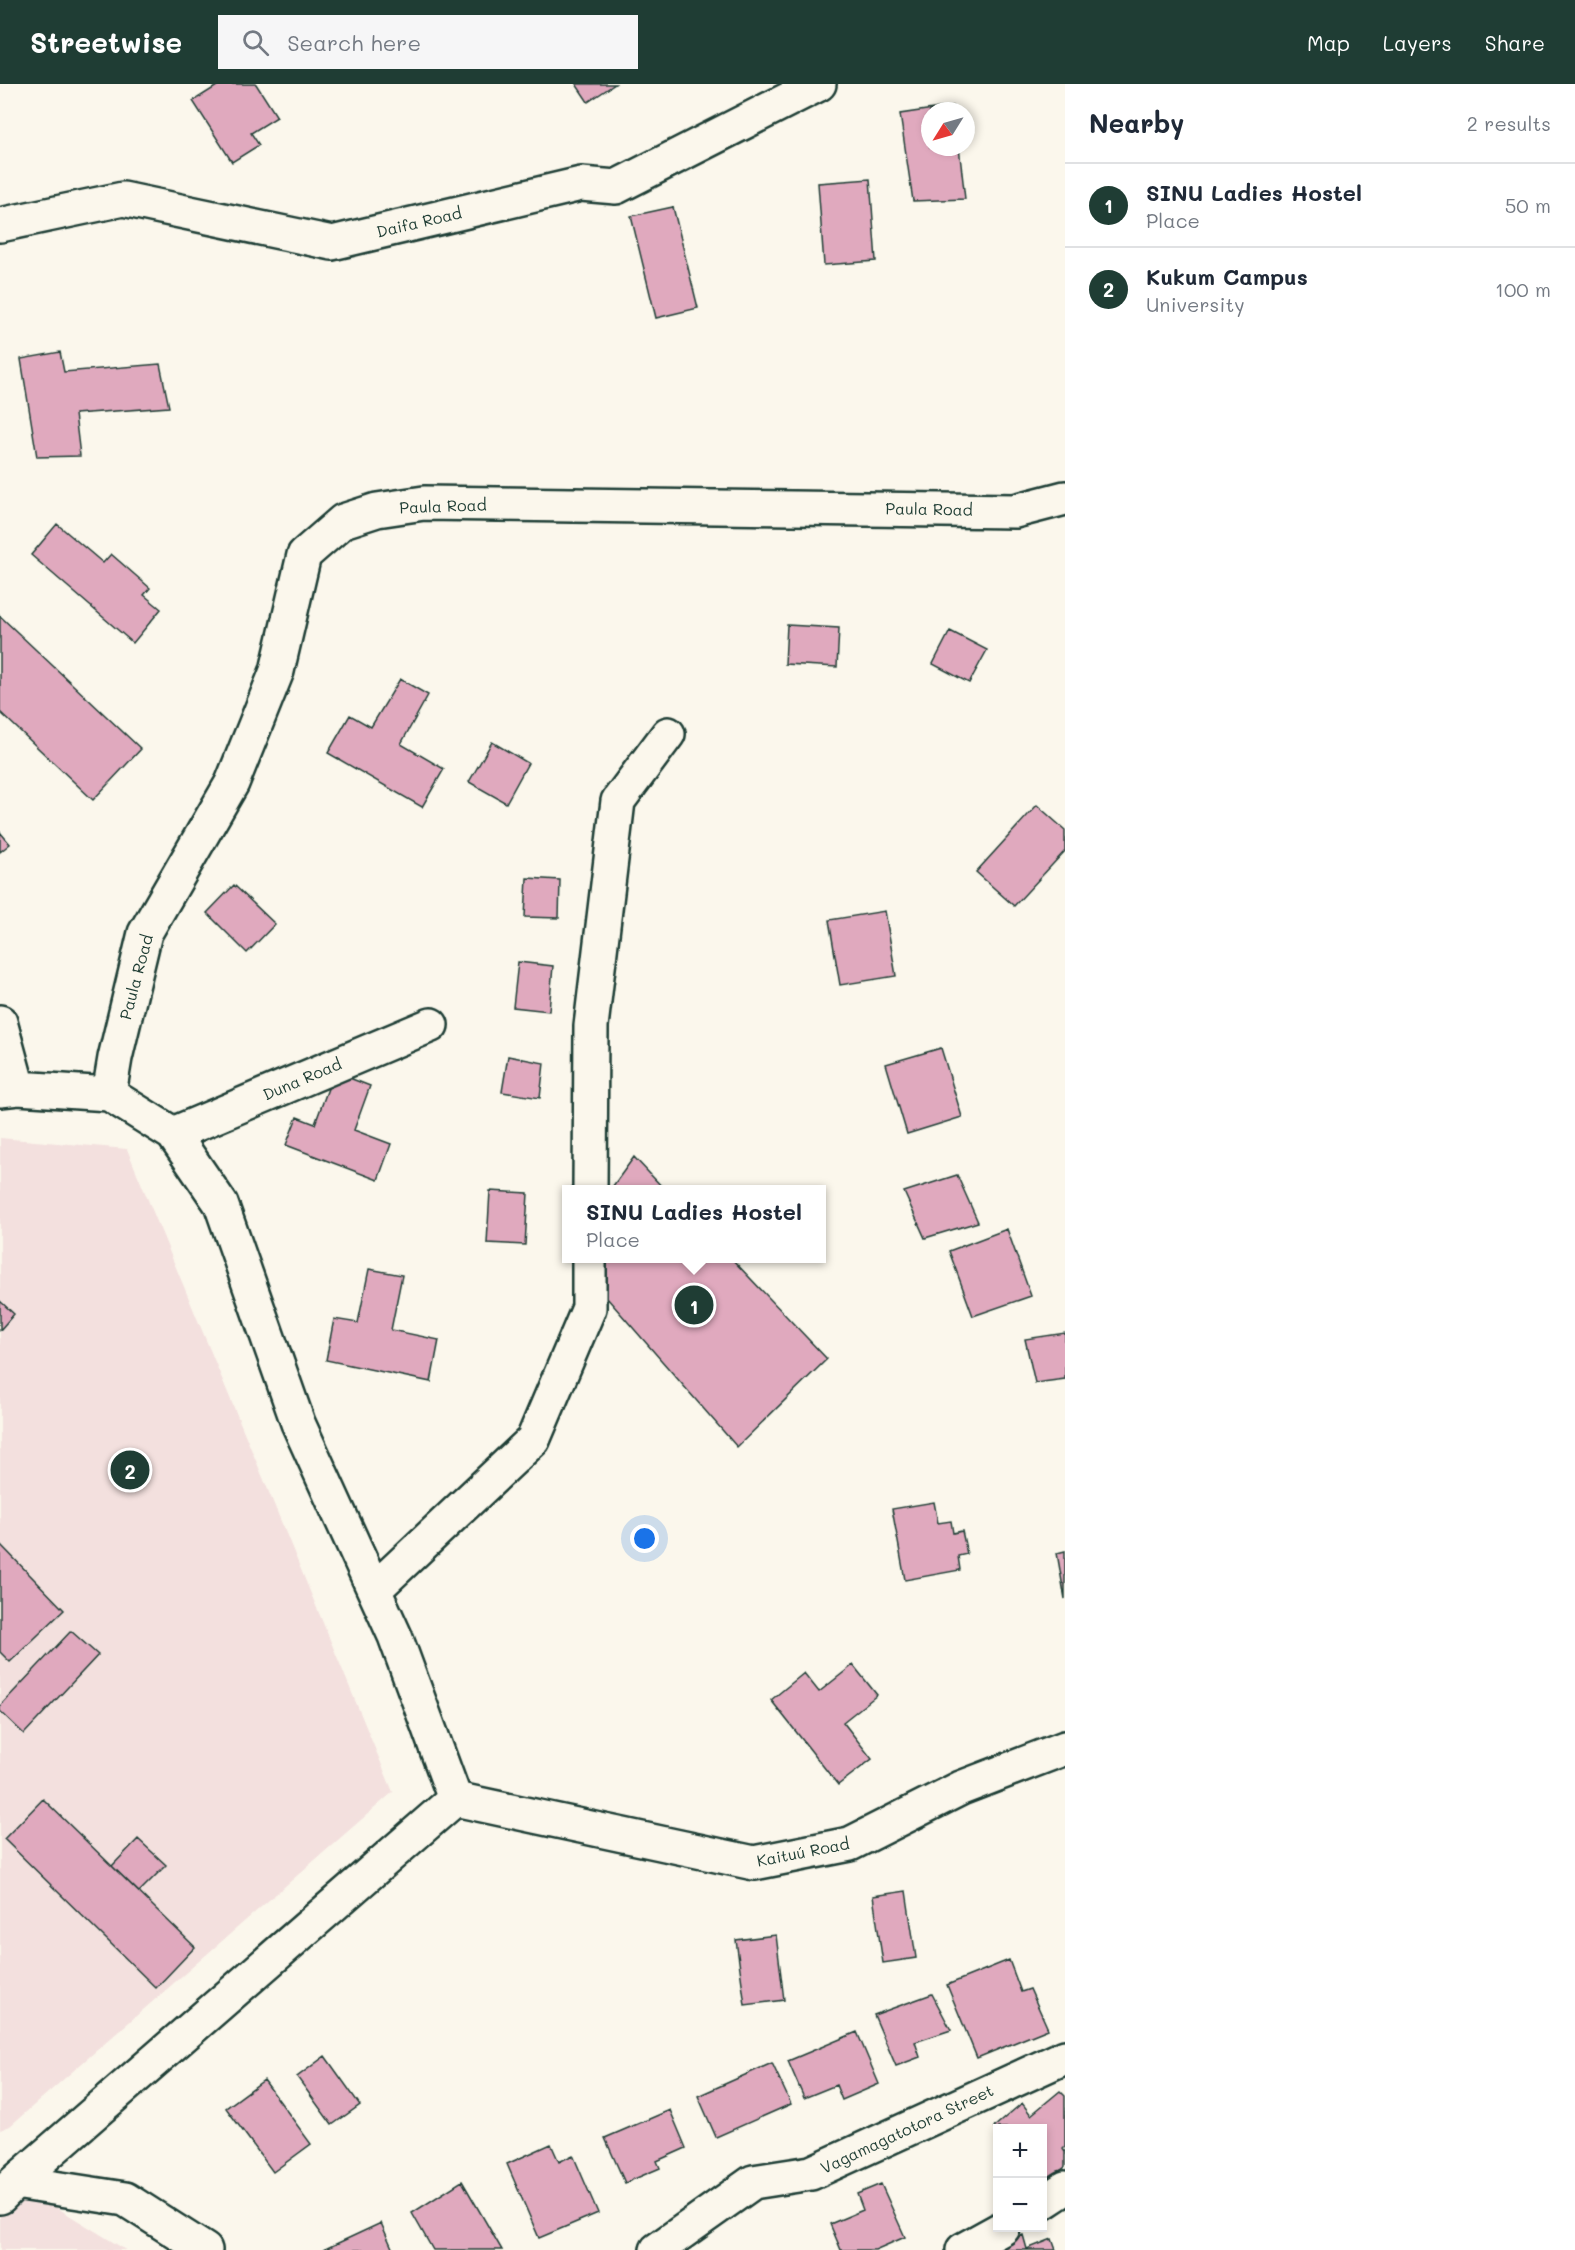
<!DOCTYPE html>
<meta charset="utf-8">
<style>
body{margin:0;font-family:Mali,sans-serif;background:#f6f6f7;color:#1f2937}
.controls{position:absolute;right:18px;bottom:18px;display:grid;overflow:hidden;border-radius:0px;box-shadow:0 3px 9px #0003}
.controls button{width:54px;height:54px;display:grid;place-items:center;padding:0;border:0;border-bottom:2px solid #e0e1e3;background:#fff;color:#1f2937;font:30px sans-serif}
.compass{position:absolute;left:921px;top:18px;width:54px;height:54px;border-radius:50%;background:#fff;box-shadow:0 3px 9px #0003;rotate:233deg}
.you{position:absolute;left:645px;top:1455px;width:21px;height:21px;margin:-15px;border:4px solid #fff;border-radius:50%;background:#1a73e8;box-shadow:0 0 0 9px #1a73e833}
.badge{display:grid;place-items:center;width:39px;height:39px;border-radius:50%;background:#1f3d34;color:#fff;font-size:20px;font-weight:700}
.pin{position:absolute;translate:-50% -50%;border:3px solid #fff;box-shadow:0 2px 6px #0006}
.popup{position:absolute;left:562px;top:1101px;width:264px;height:78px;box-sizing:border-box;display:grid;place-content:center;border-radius:0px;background:#fff;filter:drop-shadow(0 2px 4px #0005);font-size:20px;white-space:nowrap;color:#747a83}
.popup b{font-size:22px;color:#1f2937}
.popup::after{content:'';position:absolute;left:50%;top:100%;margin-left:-12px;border:12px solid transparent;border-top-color:#fff}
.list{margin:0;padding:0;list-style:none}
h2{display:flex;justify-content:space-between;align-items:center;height:78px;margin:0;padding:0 24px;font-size:26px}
h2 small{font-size:20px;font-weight:400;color:#747a83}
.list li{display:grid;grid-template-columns:39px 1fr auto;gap:18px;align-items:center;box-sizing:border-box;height:84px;padding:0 24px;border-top:2px solid #e0e1e3}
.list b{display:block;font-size:22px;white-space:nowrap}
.list p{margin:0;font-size:20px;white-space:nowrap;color:#747a83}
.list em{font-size:20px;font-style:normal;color:#747a83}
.icon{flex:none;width:33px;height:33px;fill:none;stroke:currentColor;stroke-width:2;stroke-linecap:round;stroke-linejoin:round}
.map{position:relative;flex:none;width:1065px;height:2166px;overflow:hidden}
header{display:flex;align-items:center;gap:36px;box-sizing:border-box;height:84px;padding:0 30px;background:#1f3d34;color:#fff}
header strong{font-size:28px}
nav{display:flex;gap:33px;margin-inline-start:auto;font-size:21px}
.search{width:420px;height:54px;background:#f6f6f7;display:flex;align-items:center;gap:15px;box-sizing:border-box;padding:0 21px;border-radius:0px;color:#747a83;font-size:22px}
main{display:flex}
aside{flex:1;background:#fff}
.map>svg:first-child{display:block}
</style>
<header>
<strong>Streetwise</strong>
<div class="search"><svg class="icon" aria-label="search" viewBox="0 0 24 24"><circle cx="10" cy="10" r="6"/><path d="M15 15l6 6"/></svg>Search here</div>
<nav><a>Map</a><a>Layers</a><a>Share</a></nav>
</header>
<main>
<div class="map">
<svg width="1065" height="2166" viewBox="0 0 1065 2166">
<rect width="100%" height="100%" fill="#fbf7ec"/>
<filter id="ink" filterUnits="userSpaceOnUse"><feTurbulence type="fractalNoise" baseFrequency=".0167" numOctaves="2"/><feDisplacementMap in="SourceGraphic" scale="12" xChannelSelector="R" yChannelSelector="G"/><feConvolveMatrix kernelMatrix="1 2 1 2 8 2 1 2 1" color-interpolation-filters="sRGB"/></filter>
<g filter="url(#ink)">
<!-- built -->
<path fill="#f3e0de" d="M0 1054 127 1065 393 1708 10 2042 0 2046Z
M15 2098 126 2166H0V2113Z"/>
<!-- building -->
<path fill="#e0a9be" stroke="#1f3d34" stroke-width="1.5" d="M220 0H256L277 33 251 49 259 61 232 78 193 17Z
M576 0H615L588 18Z
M953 22 954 27H930V63H959L965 115 913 117 900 30Z
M870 95 876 177 824 181 818 99Z
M673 123 698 224 656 234 631 132Z
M60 268 64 288 160 280 169 323 75 330 80 372 37 373 21 275Z
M57 440 103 479 111 470 150 504 144 511 161 525 133 559 31 471Z
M0 532 141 665 93 716 0 628Z
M787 541 839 544 837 583 785 580Z
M950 547 987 566 969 599 933 580Z
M400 595 428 611 401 660 444 685 422 723 328 669 350 631 371 643Z
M492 658 528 679 506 719 469 698Z
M1037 721 1065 746V767L1014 822 976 788Z
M0 748 10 760 0 768Z
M527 794 560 796 559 834 525 833Z
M234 801 275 840 247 869 207 829Z
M885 827 896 892 840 901 829 836Z
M518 878 553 882 549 927 513 923Z
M941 964 962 1033 907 1050 886 980Z
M508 972 544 979 540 1014 502 1008Z
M334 988 370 1002 354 1046 391 1060 378 1096 286 1061 297 1033 315 1040Z
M634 1073 665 1106H610Z
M957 1091 978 1138 925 1154 904 1108Z
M490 1107 528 1109 525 1161 487 1159Z
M1007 1145 1031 1212 973 1232 949 1167Z
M572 1174H731L827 1275 737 1363Z
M369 1185 402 1191 391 1246 439 1256 431 1298 326 1276 334 1235 358 1239Z
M0 1217 14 1230 0 1246Z
M1065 1249V1295L1035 1299 1025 1255Z
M934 1418 938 1439 951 1437 953 1449 962 1447 967 1470 958 1472 960 1486 905 1496 892 1425Z
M0 1460 64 1526 10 1578 0 1568Z
M1065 1467V1515L1057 1469Z
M71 1547 98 1571 24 1650 0 1627V1622Z
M853 1581 877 1611 843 1638 872 1675 838 1701 771 1616 804 1589 819 1608Z
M43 1715 195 1863 156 1904 4 1755Z
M138 1755 166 1781 139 1808 112 1782Z
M906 1807 916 1874 883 1879 873 1812Z
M776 1851 784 1916 745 1921 736 1856Z
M1009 1876 1021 1908 1030 1905 1048 1945 977 1974 947 1901Z
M932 1910 951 1946 915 1958 920 1973 896 1982 874 1931Z
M857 1948 879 2000 842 2016 836 2001 804 2014 788 1977Z
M325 1972 360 2021 332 2041 297 1993Z
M772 1979 791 2020 716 2053 698 2012Z
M264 1996 311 2060 273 2088 226 2024Z
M1060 2007 1065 2012V2063L1063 2065 1065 2068V2083L1042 2100V2044H998V2047L994 2043 1022 2019 1031 2031Z
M670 2026 686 2064 657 2077 660 2084 625 2099 605 2054Z
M551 2060 559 2078 573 2071 598 2129 539 2154 507 2080Z
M462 2097 502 2166H433L412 2129Z
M881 2100 905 2153 875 2166H841L830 2140 863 2126 857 2110Z
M381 2139 393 2166H323Z
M1023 2151 1027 2165 1052 2155 1056 2166H990L989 2163Z"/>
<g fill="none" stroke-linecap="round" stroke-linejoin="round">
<!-- minor casing -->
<g stroke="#1f3d34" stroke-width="38">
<path id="minor" d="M0 141 123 115 332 159 581 100 616 103 819 0
M0 938 18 1004
M0 1006 18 1004 109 1010 173 1050 221 1120 298 1339 395 1552 455 1715
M109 1010 115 974 145 849 232 699 277 587 304 471 343 437 377 426 424 419 1015 427 1065 414
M173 1050 431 941
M590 1106 591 942 618 717 668 650
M374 1506 533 1356 589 1224V1174
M455 1715 754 1779 850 1760 961 1704 1065 1664
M15 2098 125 2115 205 2166
M0 2113 15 2098 455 1715
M1042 2119 1065 2104
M657 2166 753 2098 811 2089 1065 1973
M963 2166 1003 2144"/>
</g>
<!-- minor -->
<use href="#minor" stroke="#fbf7ec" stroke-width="33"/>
</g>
</g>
<g text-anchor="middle" stroke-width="6" stroke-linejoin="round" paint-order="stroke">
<!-- street labels -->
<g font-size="16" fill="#1f3d34" stroke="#fbf7ec">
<text transform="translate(419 138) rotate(-13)" y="6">Daifa Road</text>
<text transform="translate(443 422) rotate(-2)" y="6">Paula Road</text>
<text transform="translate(929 425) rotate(1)" y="6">Paula Road</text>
<text transform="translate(136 893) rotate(-75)" y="6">Paula Road</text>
<text transform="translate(302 995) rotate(-23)" y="6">Duna Road</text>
<text transform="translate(803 1768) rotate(-11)" y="6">Kaituú Road</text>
<text transform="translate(907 2045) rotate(-25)" y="6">Vagamagatotora Street</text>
</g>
</g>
</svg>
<div class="controls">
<button>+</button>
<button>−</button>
</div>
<svg class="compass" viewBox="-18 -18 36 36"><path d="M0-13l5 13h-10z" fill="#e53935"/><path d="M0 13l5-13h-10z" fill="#747a83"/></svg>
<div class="you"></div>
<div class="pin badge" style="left:694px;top:1221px">1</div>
<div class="popup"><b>SINU Ladies Hostel</b>Place</div>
<div class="pin badge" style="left:130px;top:1386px">2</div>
</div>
<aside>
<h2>Nearby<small>2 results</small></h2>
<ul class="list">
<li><span class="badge">1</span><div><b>SINU Ladies Hostel</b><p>Place</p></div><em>50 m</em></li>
<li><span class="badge">2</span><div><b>Kukum Campus</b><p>University</p></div><em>100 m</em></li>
</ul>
</aside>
</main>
